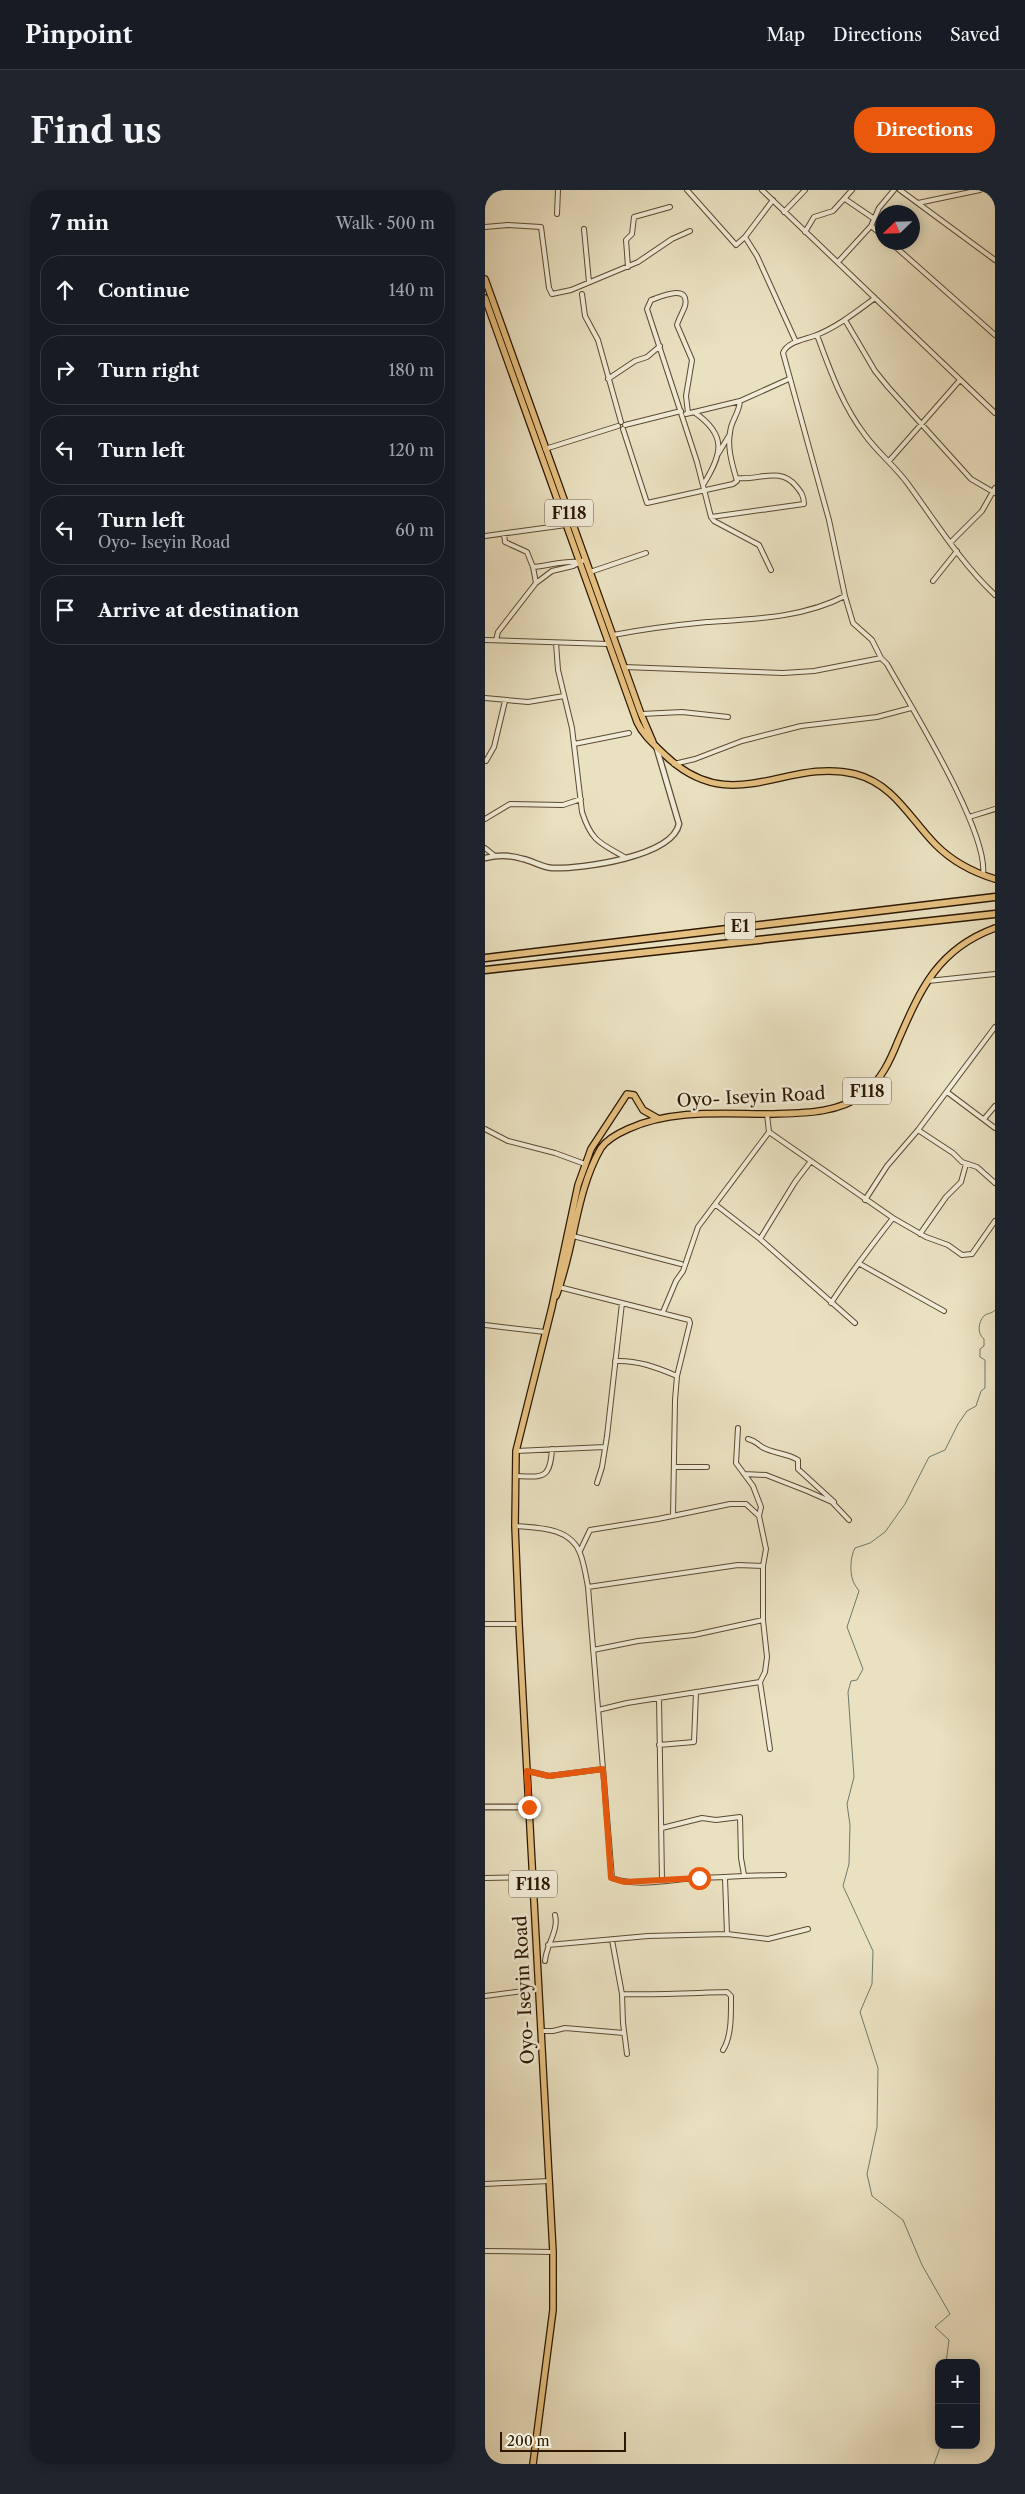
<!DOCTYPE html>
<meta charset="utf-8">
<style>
body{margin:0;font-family:"Libre Caslon Text",serif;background:#20242c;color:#f1f3f6}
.controls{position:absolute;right:15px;bottom:15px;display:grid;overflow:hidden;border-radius:10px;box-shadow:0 2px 12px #0003}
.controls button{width:45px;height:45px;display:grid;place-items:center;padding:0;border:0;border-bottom:1px solid #363941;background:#171b24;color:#f1f3f6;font:25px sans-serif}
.compass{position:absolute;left:390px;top:15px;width:45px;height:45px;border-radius:50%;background:#171b24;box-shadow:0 2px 12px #0003;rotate:247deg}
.scale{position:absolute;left:15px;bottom:12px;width:126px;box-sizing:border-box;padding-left:5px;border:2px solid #2b1702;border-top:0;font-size:14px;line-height:18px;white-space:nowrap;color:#2b1702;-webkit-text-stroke:4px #f1ecd7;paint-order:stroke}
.stop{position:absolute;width:15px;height:15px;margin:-11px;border:4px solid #ea580c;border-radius:50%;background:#fff}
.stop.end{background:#ea580c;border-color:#fff;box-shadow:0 1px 5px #0008}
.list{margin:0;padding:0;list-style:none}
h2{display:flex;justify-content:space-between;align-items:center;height:65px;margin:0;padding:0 20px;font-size:21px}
h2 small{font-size:16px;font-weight:400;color:#9ea1a6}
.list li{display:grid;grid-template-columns:32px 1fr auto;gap:15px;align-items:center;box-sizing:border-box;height:70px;margin:0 10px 10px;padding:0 10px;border:1px solid #363941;border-radius:20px}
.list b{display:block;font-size:19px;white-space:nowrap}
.list p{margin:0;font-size:16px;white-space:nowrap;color:#9ea1a6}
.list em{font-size:16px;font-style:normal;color:#9ea1a6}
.icon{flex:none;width:28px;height:28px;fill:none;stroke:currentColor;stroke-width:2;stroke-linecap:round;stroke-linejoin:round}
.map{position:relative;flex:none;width:510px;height:2274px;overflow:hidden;border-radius:20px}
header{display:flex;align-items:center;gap:30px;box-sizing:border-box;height:70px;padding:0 25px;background:#171b24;border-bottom:1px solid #363941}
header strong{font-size:24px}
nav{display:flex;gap:28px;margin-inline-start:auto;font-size:18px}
.intro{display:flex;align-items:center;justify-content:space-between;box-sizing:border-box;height:120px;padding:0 30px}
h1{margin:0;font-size:35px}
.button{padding:12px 22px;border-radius:20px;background:#ea580c;color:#fff;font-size:18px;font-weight:700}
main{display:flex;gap:30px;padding:0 30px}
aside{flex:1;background:#171b24;border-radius:20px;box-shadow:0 2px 12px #0003}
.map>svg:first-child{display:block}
</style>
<header>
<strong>Pinpoint</strong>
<nav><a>Map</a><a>Directions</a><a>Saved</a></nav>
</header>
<div class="intro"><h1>Find us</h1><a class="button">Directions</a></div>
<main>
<aside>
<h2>7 min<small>Walk · 500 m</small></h2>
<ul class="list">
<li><svg class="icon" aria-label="ahead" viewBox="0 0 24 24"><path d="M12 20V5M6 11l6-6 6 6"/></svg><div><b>Continue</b></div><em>140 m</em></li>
<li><svg class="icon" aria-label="right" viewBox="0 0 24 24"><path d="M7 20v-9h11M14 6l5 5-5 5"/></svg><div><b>Turn right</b></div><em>180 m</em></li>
<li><svg class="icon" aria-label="left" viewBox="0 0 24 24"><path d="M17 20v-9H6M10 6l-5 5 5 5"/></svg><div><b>Turn left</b></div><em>120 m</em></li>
<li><svg class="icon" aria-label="left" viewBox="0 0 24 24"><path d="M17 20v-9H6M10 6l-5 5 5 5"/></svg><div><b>Turn left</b><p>Oyo- Iseyin Road</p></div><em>60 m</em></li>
<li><svg class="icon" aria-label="arrive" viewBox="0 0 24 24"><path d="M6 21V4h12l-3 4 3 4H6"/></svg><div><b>Arrive at destination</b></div></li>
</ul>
</aside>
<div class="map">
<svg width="510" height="2274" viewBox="0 0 510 2274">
<rect width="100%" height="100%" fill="#eae1c1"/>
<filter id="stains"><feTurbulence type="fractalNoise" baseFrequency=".004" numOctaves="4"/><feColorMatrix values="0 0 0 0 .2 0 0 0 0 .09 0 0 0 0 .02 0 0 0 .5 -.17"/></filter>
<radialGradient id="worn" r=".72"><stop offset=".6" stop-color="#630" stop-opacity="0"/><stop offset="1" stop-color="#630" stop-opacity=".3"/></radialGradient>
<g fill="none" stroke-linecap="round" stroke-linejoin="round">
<!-- stream -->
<path stroke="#6c7b6c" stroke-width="1" d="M461 2173 464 2150 450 2137 465 2124 437 2075 418 2030 387 2006 382 1984 392 1937 393 1878 375 1822 387 1794 388 1761 358 1696 364 1674 365 1635 362 1614 369 1587 363 1502 366 1491 372 1490 378 1479 362 1437 374 1401C373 1399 371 1397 370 1395 364 1386 365 1367 370 1358L385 1353 400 1342 420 1314 444 1267 460 1260 473 1234 482 1221 491 1216 496 1201 500 1198V1170L495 1167V1159L499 1156V1149C492 1144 493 1132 499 1126 502 1123 507 1124 510 1120
M454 2191 451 2195 454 2227
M449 2274 456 2255"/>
<!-- minor casing -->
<g stroke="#5b4a32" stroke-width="6">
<path id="minor" d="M202 0 251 55 260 47 288 10
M277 0 510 223
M415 0 510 70
M360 9 388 28
M433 13 495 0
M299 22 320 0
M72 24 73 0
M386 36 398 46
M0 37 23 35 56 37 64 98 67 104 86 100 153 72 187 49 205 41
M99 39 104 92
M320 42 329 27 348 21 367 0
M260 47 272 66 311 152
M405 52 510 145
M353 72 386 36 394 18 409 0
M143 77 141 50 147 44 149 27 185 17
M97 104 100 126 113 150 136 232
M360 130 390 181 403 197 486 289 510 303
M332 145C345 180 357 215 380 245 393 263 410 276 423 294 450 331 476 373 510 405
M123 189 150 171 162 167 175 156
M209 222C242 245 238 263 218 295
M203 223 201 206 207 170 192 135C194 128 198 122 200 116 205 93 175 107 166 110L162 119 212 272 226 327 229 331 274 355 286 380
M201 224 255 211 304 189
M140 235 196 221
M138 239 162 313 248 294 252 291C247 274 241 255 246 237 249 227 254 222 255 211
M60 259 133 236
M233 264 245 244
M404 271 475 190
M226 327 319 314C319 306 316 302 311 296 295 276 273 291 251 288
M19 344 20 352 42 362 48 377 51 393
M0 346 81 335
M466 352 497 321 510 298
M48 377C62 376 81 370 94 372
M105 382 161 363
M448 391 472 361
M360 406 368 433 387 450 396 468 402 474C426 517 504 642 498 685
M128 445C159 439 191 435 222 432 268 429 318 428 360 406L344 330 298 163C302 152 318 150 329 146 351 138 371 122 390 108
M0 450 123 454
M11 450 13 442 51 393 67 381 88 376 101 369
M71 453 73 480 87 538 97 622C107 653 116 653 141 668
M139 477 298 483 329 481 396 468
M0 508 43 512 79 506
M156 524 197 522 243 527
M89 554 144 543
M1 571 9 557 20 511
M189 574 210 569 257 551 316 536 392 527 426 518
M484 627 510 619
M0 629 25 614 78 615 96 609
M0 658 10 666
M443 791 510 784
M462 902 510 938
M282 924 284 942 408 1028 441 1047 463 1055 477 1065 487 1064 510 1031
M499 929 510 916
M0 939 23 951 70 963 100 974
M433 940 468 963 477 972 492 977 510 993
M380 1010 402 976 433 940 510 837
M231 1015 275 1049 370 1133
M435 1044 461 1007 476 992 481 974
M88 1046 196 1074
M275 1049 310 992 326 971
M375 1074 459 1121
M74 1097 204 1130 205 1133 192 1186 190 1210 188 1326
M346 1113C365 1084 386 1056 408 1028
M178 1122 191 1091 198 1081 213 1037 284 942
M0 1135 60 1142
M130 1171C152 1170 171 1177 192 1186
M253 1238 251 1273 268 1296 276 1317 274 1326 281 1359 278 1376V1430L282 1467 280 1482 275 1492 285 1559
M263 1249C271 1251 271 1253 277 1257 286 1263 302 1263 313 1270V1279L349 1312
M31 1261 120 1257
M190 1277H222
M259 1284 281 1285 322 1301 347 1312 364 1330
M30 1286C58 1287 65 1290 67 1259
M112 1293 117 1277 122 1246 137 1113
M30 1336C53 1338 85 1337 95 1363 99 1373 101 1386 103 1397L127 1688C154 1698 186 1689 214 1688 243 1687 271 1685 299 1685
M95 1361 105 1340 173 1329 245 1314H261L274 1326
M103 1397 253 1375 278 1376
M0 1434H34
M108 1460 153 1451 209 1445 278 1430
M174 1508 177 1690
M113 1520 142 1513 275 1492
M174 1555 209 1552 211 1502
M43 1581 64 1586 118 1579
M177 1638 217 1628 231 1630 255 1627 256 1668 259 1685
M0 1688 48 1687
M240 1688 242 1744
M127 1750 137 1804 138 1833 142 1864
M63 1755 163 1746 242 1744 283 1749 323 1739
M60 1771C61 1755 74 1741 70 1725
M137 1804C173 1805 206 1803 242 1802L246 1806C246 1822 247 1846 238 1860
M0 1806 54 1799
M56 1841H68L80 1838 139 1843
M0 1994 64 1991
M0 2061 68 2062"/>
</g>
<!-- tertiary casing -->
<g stroke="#5b4a32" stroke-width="7">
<path id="tertiary" d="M0 668C12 665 26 665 38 669 48 671 56 677 67 678 96 679 187 667 194 634L171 556
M0 1617H44"/>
</g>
<!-- primary casing -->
<g stroke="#2b1702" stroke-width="8">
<path id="primary" d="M0 89 156 524 168 552
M0 108 152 532C159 547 170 555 181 566 248 629 301 567 370 584 409 594 425 629 451 655 468 672 487 682 510 689
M71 1106C90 1058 90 1003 116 958 122 949 134 943 143 939 187 919 238 924 285 924 317 923 352 924 379 904 396 890 405 871 413 851 436 798 453 759 510 738
M48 2274 68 2120V2062L34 1434 30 1336 31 1261 67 1117 93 995 106 959 142 904 149 905 158 920 172 928"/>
</g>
<!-- motorway casing -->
<g stroke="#2b1702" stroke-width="9">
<path id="motorway" d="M0 768 510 707
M0 780 510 724"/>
</g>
<!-- minor -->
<use href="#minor" stroke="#f1ecd7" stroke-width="4"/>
<!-- tertiary -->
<use href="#tertiary" stroke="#f1ecd7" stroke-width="4.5"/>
<!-- primary -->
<use href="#primary" stroke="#e5c080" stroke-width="5.5"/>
<!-- motorway -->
<use href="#motorway" stroke="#e5c080" stroke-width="6"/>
</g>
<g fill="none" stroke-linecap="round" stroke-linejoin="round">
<!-- route -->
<path stroke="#ea580c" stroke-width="6" d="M44 1617 42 1581 64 1586 118 1579 126 1688 139 1692 214 1688"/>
</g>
<g text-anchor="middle" stroke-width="5" stroke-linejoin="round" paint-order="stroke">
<!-- shield labels -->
<g fill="#f1ecd7" stroke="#665742" stroke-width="1">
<rect x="60" y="309.5" width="48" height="27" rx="4"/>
<rect x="240" y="722.5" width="30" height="27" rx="4"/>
<rect x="358" y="887.5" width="48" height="27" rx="4"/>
<rect x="24" y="1680.5" width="48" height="27" rx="4"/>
</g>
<g font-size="16" font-weight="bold" fill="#2b1702">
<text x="84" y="329">F118</text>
<text x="255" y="742">E1</text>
<text x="382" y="907">F118</text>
<text x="48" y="1700">F118</text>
</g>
<!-- street labels -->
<g font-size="18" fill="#2b1702" stroke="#f1ecd7">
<text transform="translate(266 907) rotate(-3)" y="6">Oyo- Iseyin Road</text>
<text transform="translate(39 1800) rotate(-93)" y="6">Oyo- Iseyin Road</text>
</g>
</g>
<rect width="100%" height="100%" filter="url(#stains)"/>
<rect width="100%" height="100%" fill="url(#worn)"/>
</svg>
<div class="controls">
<button>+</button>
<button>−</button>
</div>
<svg class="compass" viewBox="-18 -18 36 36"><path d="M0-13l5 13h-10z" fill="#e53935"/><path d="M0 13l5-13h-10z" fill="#9ea1a6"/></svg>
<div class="scale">200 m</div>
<div class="stop" style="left:214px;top:1688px"></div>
<div class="stop end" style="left:44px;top:1617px"></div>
</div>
</main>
